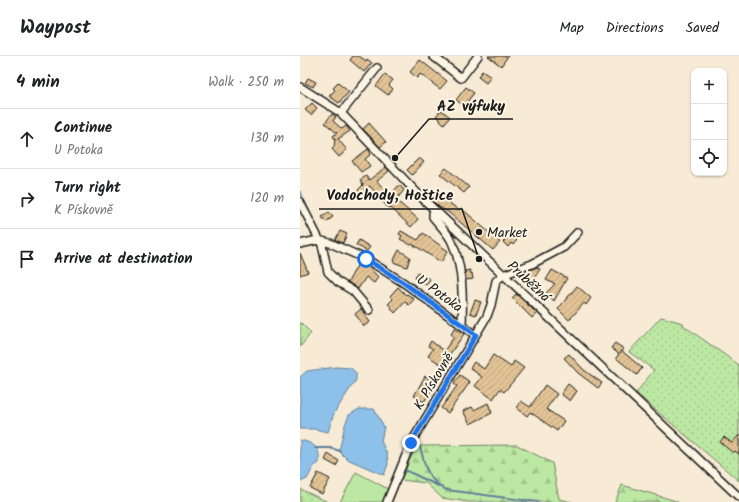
<!DOCTYPE html>
<meta charset="utf-8">
<style>
body{margin:0;font-family:Kalam,sans-serif;background:#f6f6f6;color:#202124}
.controls{position:absolute;right:12px;top:12px;display:grid;overflow:hidden;border-radius:8px;box-shadow:0 1px 3px #0004}
.controls button{width:36px;height:36px;display:grid;place-items:center;padding:0;border:0;border-bottom:1px solid #e0e0e0;background:#fff;color:#202124;font:20px sans-serif}
.stop{position:absolute;width:12px;height:12px;margin:-9px;border:3px solid #1a73e8;border-radius:50%;background:#fff}
.stop.end{background:#1a73e8;border-color:#fff;box-shadow:0 1px 4px #0008}
.list{margin:0;padding:0;list-style:none}
h2{display:flex;justify-content:space-between;align-items:center;height:52px;margin:0;padding:0 16px;font-size:17px}
h2 small{font-size:13px;font-weight:400;color:#757577}
.list li{display:grid;grid-template-columns:26px 1fr auto;gap:12px;align-items:center;box-sizing:border-box;height:60px;padding:0 16px;border-top:1px solid #e0e0e0}
.list b{display:block;font-size:15px;white-space:nowrap}
.list p{margin:0;font-size:13px;white-space:nowrap;color:#757577}
.list em{font-size:13px;font-style:normal;color:#757577}
.icon{flex:none;width:22px;height:22px;fill:none;stroke:currentColor;stroke-width:2;stroke-linecap:round;stroke-linejoin:round}
.map{position:relative;flex:none;width:439px;height:446px;overflow:hidden}
header{display:flex;align-items:center;gap:24px;box-sizing:border-box;height:56px;padding:0 20px;background:#fff;border-bottom:1px solid #e0e0e0}
header strong{font-size:19px}
nav{display:flex;gap:22px;margin-inline-start:auto;font-size:14px}
main{display:flex}
aside{flex:1;background:#fff}
.map>svg:first-child{display:block}
</style>
<header>
<strong>Waypost</strong>
<nav><a>Map</a><a>Directions</a><a>Saved</a></nav>
</header>
<main>
<aside>
<h2>4 min<small>Walk · 250 m</small></h2>
<ul class="list">
<li><svg class="icon" aria-label="ahead" viewBox="0 0 24 24"><path d="M12 20V5M6 11l6-6 6 6"/></svg><div><b>Continue</b><p>U Potoka</p></div><em>130 m</em></li>
<li><svg class="icon" aria-label="right" viewBox="0 0 24 24"><path d="M7 20v-9h11M14 6l5 5-5 5"/></svg><div><b>Turn right</b><p>K Pískovně</p></div><em>120 m</em></li>
<li><svg class="icon" aria-label="arrive" viewBox="0 0 24 24"><path d="M6 21V4h12l-3 4 3 4H6"/></svg><div><b>Arrive at destination</b></div></li>
</ul>
</aside>
<div class="map">
<svg width="439" height="446" viewBox="0 0 439 446">
<defs>
<pattern id="grass-dots" width="8" height="8" patternUnits="userSpaceOnUse"><rect width="8" height="8" fill="#bde8a4"/><path d="M2 2h.1M6 6h.1" fill="none" stroke="#a2c68d" stroke-width="1.8" stroke-linecap="round"/></pattern>
<pattern id="forest-firs" width="22" height="20" patternUnits="userSpaceOnUse"><rect width="22" height="20" fill="#bde8a4"/><path d="M5 1l3.5 6h-7zM16 11l3.5 6h-7z" fill="#a2c68d"/></pattern>
<pattern id="building-hatch" width="6" height="6" patternUnits="userSpaceOnUse"><rect width="6" height="6" fill="#e3c395"/><path d="M-1 1l2-2M0 6l6-6M5 7l2-2" fill="none" stroke="#c2a780"/></pattern>
</defs>
<rect width="100%" height="100%" fill="#f7ebd5"/>
<filter id="ink" filterUnits="userSpaceOnUse"><feTurbulence type="fractalNoise" baseFrequency=".025" numOctaves="2"/><feDisplacementMap in="SourceGraphic" scale="8" xChannelSelector="R" yChannelSelector="G"/><feConvolveMatrix kernelMatrix="1 2 1 2 8 2 1 2 1" color-interpolation-filters="sRGB"/></filter>
<g filter="url(#ink)">
<!-- grass -->
<path fill="url(#grass-dots)" stroke="#6c8260" d="M361 261 383 267 384 270 439 309V425L336 337 354 314 329 296Z
M0 266 11 277 0 291Z
M0 433 28 446H0Z"/>
<!-- forest -->
<path fill="url(#forest-firs)" stroke="#6c8260" d="M217 389 252 407 259 443 272 446H168L142 442 126 427 101 424 116 390Z
M322 429 376 445 378 446H315Z"/>
<!-- garden -->
<path fill="#bde8a4" stroke="#6c8260" d="M56 416 88 433 83 446H40Z"/>
<!-- water -->
<path fill="#8ec1ea" stroke="#607f98" d="M36 311 51 312 56 317V324L34 357 28 376 14 373H0V321L7 315Z
M59 353H74L84 371 81 385 87 398 88 408 84 419 47 403 39 395 45 369 49 359Z
M0 384C14 387 21 392 19 407L14 410 7 423 0 426Z"/>
<g fill="none" stroke-linecap="round" stroke-linejoin="round">
<!-- stream -->
<path stroke="#607f98" stroke-width="2" d="M0 136 10 158
M120 391C124 405 126 420 139 429
M15 392H30L40 395
M105 414 147 434 238 446"/>
</g>
<!-- building -->
<path fill="url(#building-hatch)" stroke="#1c1c1c" d="M53 0H59L66 5 67 3 72 7 64 16 50 4Z
M188 0H208L201 10Z
M120 4 147 25 140 33 120 18 117 22 110 16Z
M182 15 191 21 186 27 178 21Z
M85 18 93 24 89 29 93 33 88 39 76 30Z
M8 22 16 26 13 31 5 27Z
M38 27 49 36 39 47 29 40 35 34 33 32Z
M166 31 174 37 164 50 156 44Z
M12 47 17 52 11 59 5 54Z
M141 54 150 61 144 68 136 60Z
M32 58 36 61 33 65 42 73 46 70 50 75 38 83 47 94 39 101 32 93 34 91 35 83 33 80 37 77 25 67Z
M69 67 86 86 80 91 63 73Z
M68 93 71 98 65 103 70 110 61 116 52 105Z
M119 102 124 106 112 119 107 114Z
M86 111 89 115 77 125 90 140 99 129 104 134 96 144 118 163 111 171 90 151 88 152 70 130 61 138 58 134 63 129 60 124 66 120 69 124Z
M146 112 169 131 164 137 140 118Z
M130 133 159 154 161 152 200 186 193 194 148 156 139 151 126 139Z
M29 156 33 161 26 166 22 161Z
M40 175 47 178 43 187 35 184Z
M101 175 118 184 123 177 148 195 141 206 112 188 111 189 100 183 102 180 99 178Z
M213 175 218 179 215 182 217 184 213 189 211 187 208 191 203 186Z
M59 184 70 191 67 195 56 189Z
M99 194 110 201 107 211 93 206Z
M0 197 8 216 0 219Z
M59 206 68 210 78 221 74 227 66 221 58 233 48 226Z
M237 211 240 213 231 227 225 223 230 214Z
M170 214V217H172L173 223 166 224 165 215Z
M252 214 267 222 254 245 246 237 255 228 246 224Z
M118 216 130 223 126 229 115 222Z
M277 230 291 242 286 249 284 247 269 264 258 253Z
M98 231 106 239 107 238 114 243 109 249 105 246 95 257 91 252 92 251 88 248 93 243 90 240Z
M216 238 237 257 232 262 212 242Z
M175 244 181 246 176 259 170 257Z
M61 253 70 266 64 270 55 258Z
M155 272 164 278 142 309 128 300 133 293 128 290 131 285 144 295 154 281 151 278Z
M315 287 324 293 320 297 322 295 342 312 337 319 316 302 319 298 311 292Z
M269 298 284 314 302 327 298 332 278 317 264 302Z
M193 299 211 311 214 305 224 312 204 336 200 333 193 343 175 330 182 321 170 312 174 306 184 313Z
M160 319 170 326 148 357 141 352 157 330 154 328Z
M125 320 136 326 124 346 114 340Z
M268 328 277 335 270 345 261 338Z
M245 329 257 338 246 353 264 365 257 375 230 356 227 360 217 352 221 345 230 351Z
M188 347 192 357 170 368 163 355 172 351 174 354Z
M439 379V398L435 395 433 397 420 386 424 381 432 387Z
M28 398 39 405 36 410 25 404Z
M18 417 30 423 22 438 10 432Z"/>
<g fill="none" stroke-linecap="round" stroke-linejoin="round">
<!-- minor casing -->
<g stroke="#1c1c1c" stroke-width="10">
<path id="minor" d="M133 0 161 22 178 0
M0 31 41 57 119 139 439 441
M41 57 77 12
M0 146 22 189 28 216 38 226 53 235 69 254
M134 154 133 157V161C140 169 148 177 152 186 163 211 163 242 162 269
M0 188 18 184 30 187 66 203 104 227 175 279
M87 446 111 387 187 260 191 249 196 225 203 219 232 208 264 191 278 176"/>
</g>
<!-- minor -->
<use href="#minor" stroke="#fcf5e5" stroke-width="7"/>
</g>
</g>
<g fill="none" stroke-linecap="round" stroke-linejoin="round" filter="url(#ink)">
<!-- route -->
<path stroke="#1a73e8" stroke-width="5" d="M66 203 104 227 176 279 111 387"/>
</g>
<!-- markers -->
<circle fill="#1c1c1c" stroke="#fcf5e5" stroke-width="1.5" cx="179" cy="176" r="4"/>
<g text-anchor="middle" stroke-width="4" stroke-linejoin="round" paint-order="stroke">
<!-- poi labels -->
<g font-size="14" fill="#1c1c1c" stroke="#fcf5e5" text-anchor="start">
<text x="187" y="181">Market</text>
</g>
<!-- street labels -->
<g font-size="14" fill="#1c1c1c" stroke="#fcf5e5">
<text transform="translate(229 225) rotate(43)" y="5">Průběžná</text>
<text transform="translate(140 237) rotate(36)" y="5">U Potoka</text>
<text transform="translate(133 325) rotate(-59)" y="5">K Pískovně</text>
</g>
</g>
<!-- callouts -->
<path fill="none" stroke="#1c1c1c" stroke-width="1.5" d="M95 102L129 63H213M179 203L162 153H19"/>
<g fill="#1c1c1c" stroke="#fcf5e5" stroke-width="1.5">
<circle cx="95" cy="102" r="4"/>
<circle cx="179" cy="203" r="4"/>
</g>
<g font-size="15" text-anchor="middle" font-weight="bold" fill="#1c1c1c" stroke="#fcf5e5" stroke-width="4" stroke-linejoin="round" paint-order="stroke">
<text x="171" y="55">AZ výfuky</text>
<text x="90" y="144">Vodochody, Hoštice</text>
</g>
</svg>
<div class="controls">
<button>+</button>
<button>−</button>
<button><svg class="icon" aria-label="locate" viewBox="0 0 24 24"><circle cx="12" cy="12" r="6"/><path d="M12 2v4M12 18v4M2 12h4M18 12h4"/></svg></button>
</div>
<div class="stop" style="left:66px;top:203px"></div>
<div class="stop end" style="left:111px;top:387px"></div>
</div>
</main>
